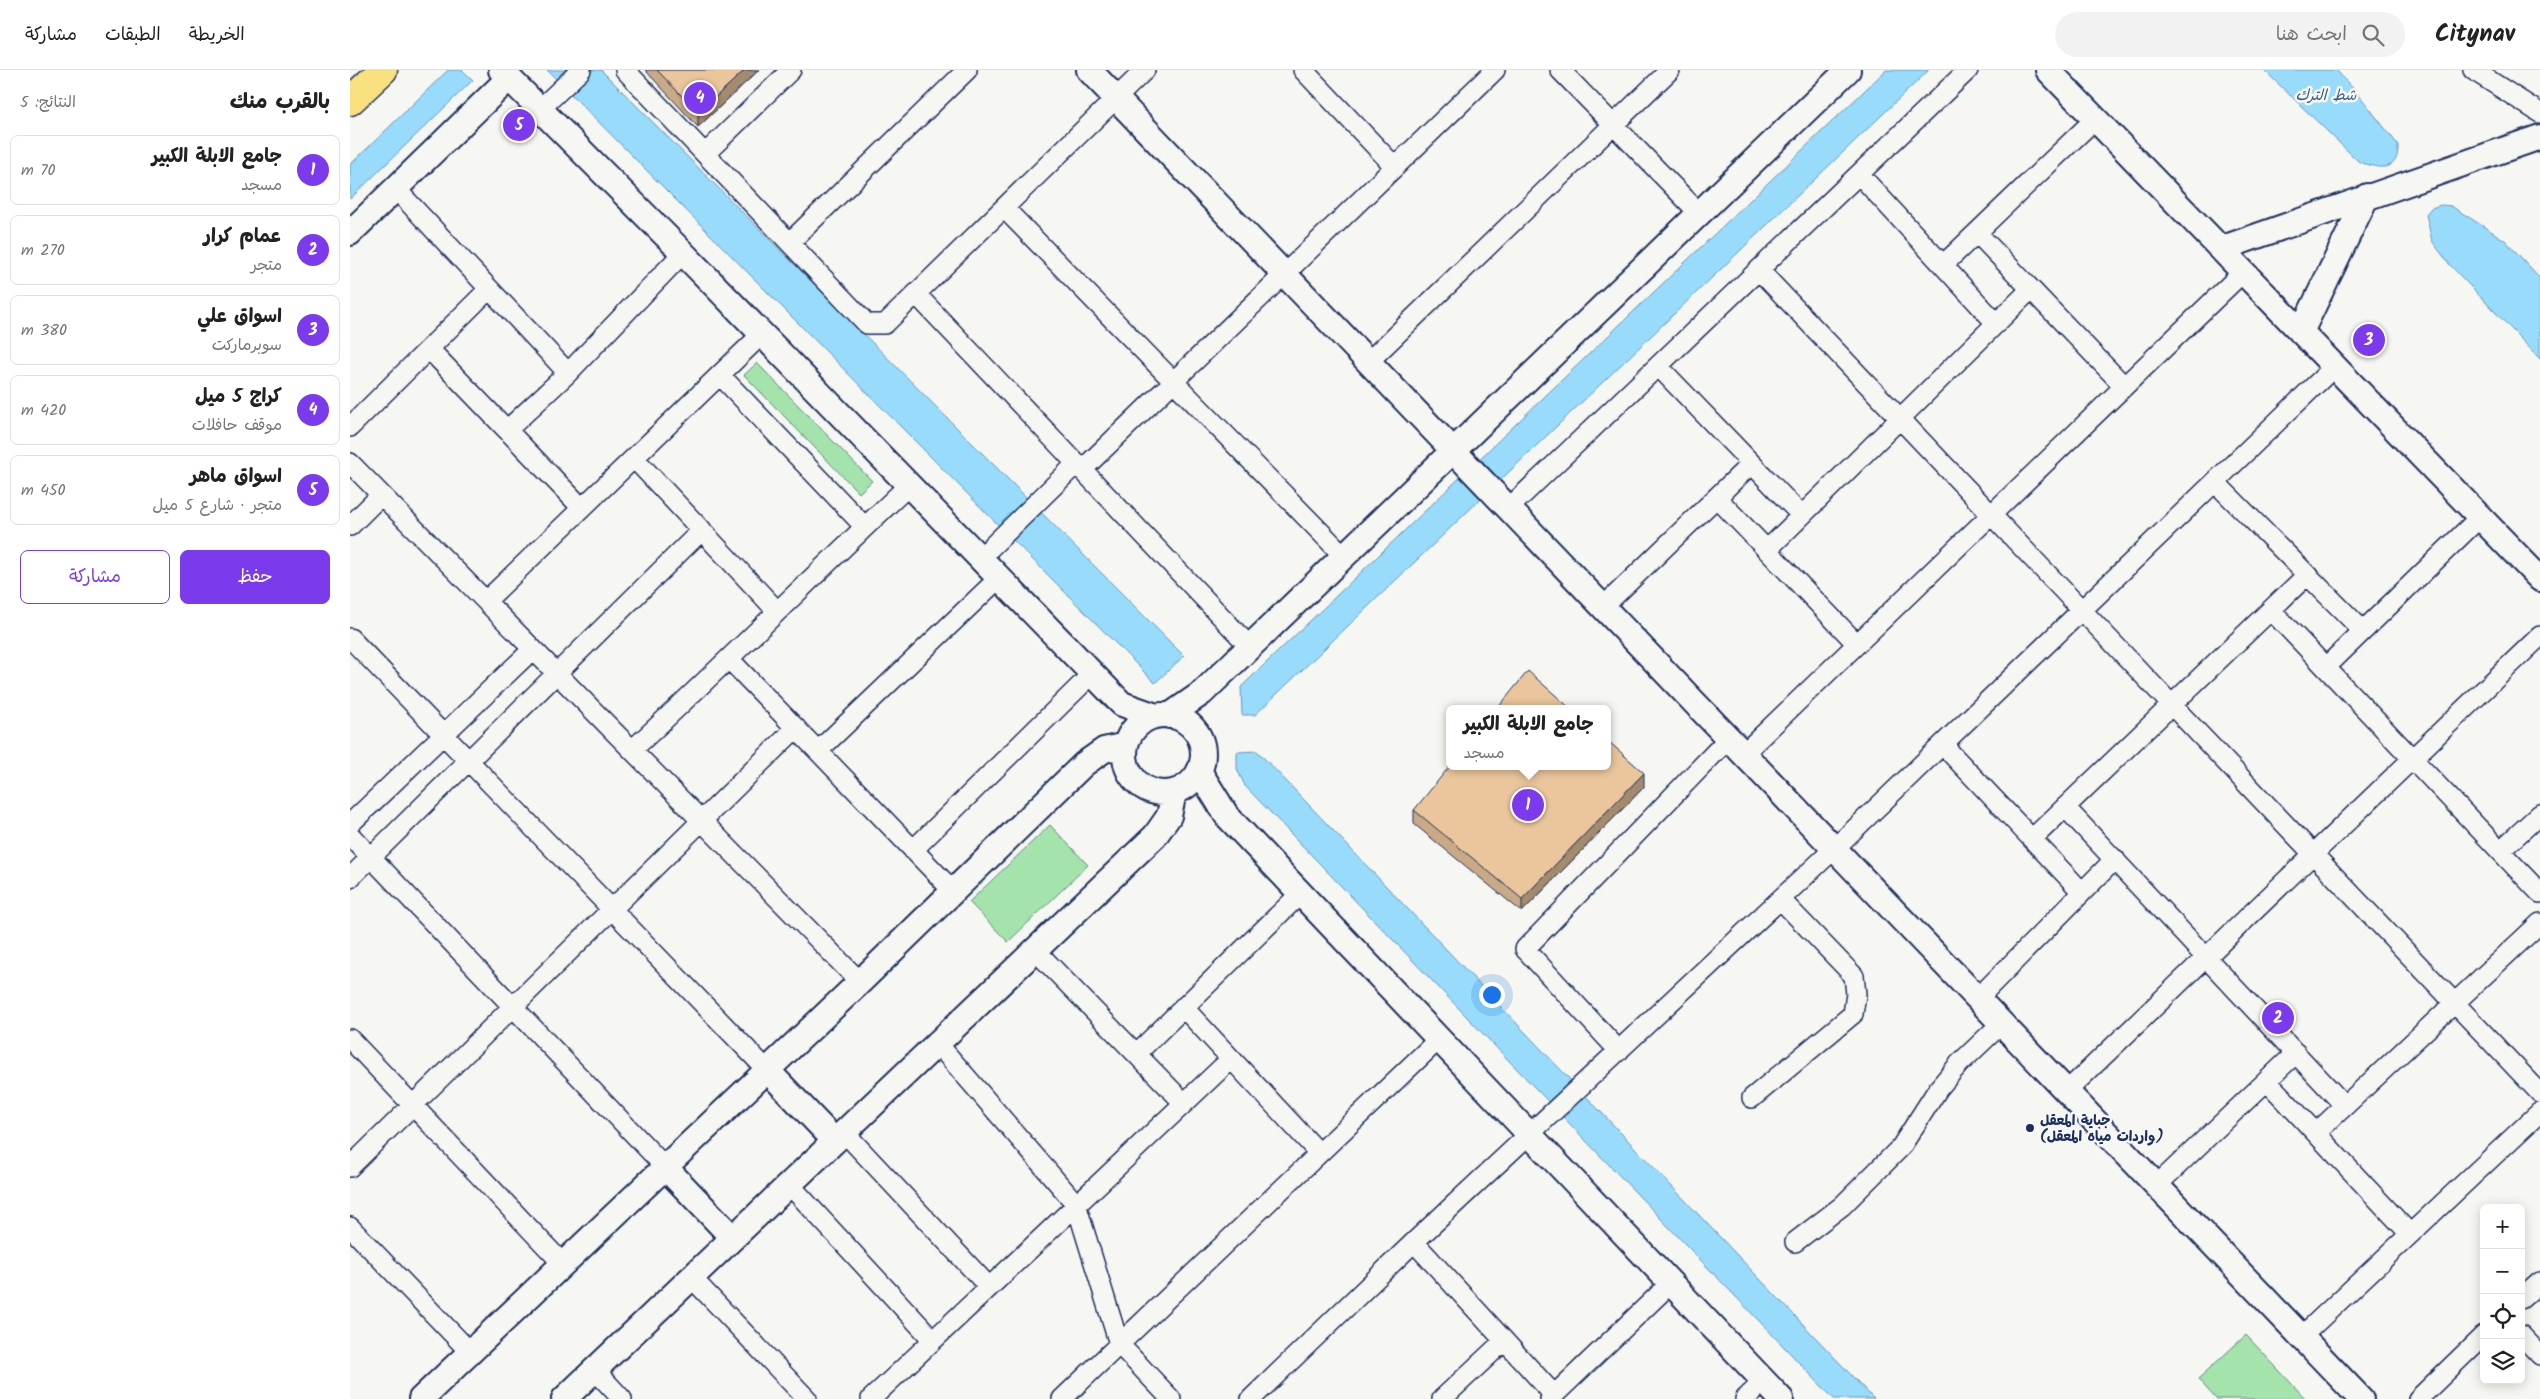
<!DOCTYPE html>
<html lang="ar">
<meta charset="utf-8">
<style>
body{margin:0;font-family:Kalam,"Playpen Sans Arabic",sans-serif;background:#f2f2f2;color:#222;direction:rtl}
.controls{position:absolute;right:15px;bottom:15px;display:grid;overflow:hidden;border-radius:8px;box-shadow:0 2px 12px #0003}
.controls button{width:45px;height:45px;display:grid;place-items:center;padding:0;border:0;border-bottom:1px solid #e0e0e0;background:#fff;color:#222;font:25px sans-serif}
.you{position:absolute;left:1141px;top:924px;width:18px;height:18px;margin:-12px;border:4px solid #fff;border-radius:50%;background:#1a73e8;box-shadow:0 0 0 8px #1a73e833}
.badge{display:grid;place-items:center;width:32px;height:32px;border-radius:50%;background:#7c3aed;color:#fff;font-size:16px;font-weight:700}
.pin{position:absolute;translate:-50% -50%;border:2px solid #fff;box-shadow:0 1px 5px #0006}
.popup{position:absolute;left:1096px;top:635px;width:165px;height:65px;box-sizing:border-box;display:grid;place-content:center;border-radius:8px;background:#fff;filter:drop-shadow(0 1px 4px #0005);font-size:16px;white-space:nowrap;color:#767676}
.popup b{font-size:19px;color:#222}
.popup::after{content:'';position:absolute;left:50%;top:100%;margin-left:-10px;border:10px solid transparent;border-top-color:#fff}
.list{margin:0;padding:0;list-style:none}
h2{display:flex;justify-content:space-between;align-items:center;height:65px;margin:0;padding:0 20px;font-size:21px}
h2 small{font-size:16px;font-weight:400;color:#767676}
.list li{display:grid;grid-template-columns:32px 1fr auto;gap:15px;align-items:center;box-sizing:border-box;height:70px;margin:0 10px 10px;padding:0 10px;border:1px solid #e0e0e0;border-radius:8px}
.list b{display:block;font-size:19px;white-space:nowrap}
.list p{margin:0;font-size:16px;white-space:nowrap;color:#767676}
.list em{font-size:16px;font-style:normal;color:#767676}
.actions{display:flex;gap:10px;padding:15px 20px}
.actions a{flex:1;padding:11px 0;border:1px solid #7c3aed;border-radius:8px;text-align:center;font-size:18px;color:#7c3aed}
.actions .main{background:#7c3aed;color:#fff}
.icon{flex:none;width:28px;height:28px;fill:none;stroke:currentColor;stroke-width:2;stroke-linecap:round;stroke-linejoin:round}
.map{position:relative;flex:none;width:2190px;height:1329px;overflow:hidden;direction:ltr}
header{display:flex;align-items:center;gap:30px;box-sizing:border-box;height:70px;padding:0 25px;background:#fff;border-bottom:1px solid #e0e0e0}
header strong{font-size:24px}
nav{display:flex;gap:28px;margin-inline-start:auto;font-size:18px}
.search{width:350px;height:45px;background:#f2f2f2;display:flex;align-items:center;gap:12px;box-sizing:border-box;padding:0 18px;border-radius:28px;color:#767676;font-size:19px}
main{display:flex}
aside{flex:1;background:#fff}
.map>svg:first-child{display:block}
</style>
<header>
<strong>Citynav</strong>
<div class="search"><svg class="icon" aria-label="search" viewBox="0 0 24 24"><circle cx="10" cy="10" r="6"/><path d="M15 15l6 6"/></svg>ابحث هنا</div>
<nav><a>الخريطة</a><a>الطبقات</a><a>مشاركة</a></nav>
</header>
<main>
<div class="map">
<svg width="2190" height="1329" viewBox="0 0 2190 1329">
<rect width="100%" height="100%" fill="#f6f6f2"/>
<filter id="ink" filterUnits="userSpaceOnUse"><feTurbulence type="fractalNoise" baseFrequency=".02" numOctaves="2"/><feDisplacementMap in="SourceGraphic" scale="10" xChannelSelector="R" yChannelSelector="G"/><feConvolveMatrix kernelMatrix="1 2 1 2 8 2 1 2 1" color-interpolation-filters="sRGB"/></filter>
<g filter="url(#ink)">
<!-- green -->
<path fill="#a4e3ab" stroke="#608984" d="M407 293 522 411 509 423 394 305Z
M700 755 738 795 658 872 619 832Z
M1896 1265 1956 1329H1866L1848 1309Z"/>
<!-- water -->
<path fill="#98dbfa" stroke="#6696bc" d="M98 0H112L123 10 0 129V95Z
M197 0H251L834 586 805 613Z
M1536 0H1579L905 645H892L891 617Z
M1914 0H1986L2009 25 2048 75C2049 103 2029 99 2009 92Z
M2091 135 2101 136 2155 170 2190 208V289L2100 195 2082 171 2076 144 2081 138Z
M907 681 938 713 1524 1329H1484L895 716 887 699V682Z"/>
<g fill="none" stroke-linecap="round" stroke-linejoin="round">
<!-- minor casing -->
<g stroke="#1b2f5e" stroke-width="22">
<path id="minor" d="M275 0 517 254H535L795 0
M953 0 1045 97
M1210 0 1349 143
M2123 0 2190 43
M190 39 231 0
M355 84 441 0
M1509 104 1646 253
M46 119 218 303
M654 138 994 486
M1627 163 1774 316
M440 172 617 0
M1593 195 1745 49
M1409 200 2190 1023
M566 224 900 577
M80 280 231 437
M1018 292 1320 0
M1308 296 1451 445
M370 305 515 457
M0 357 139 219
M157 360 218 303 333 183
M284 388 427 541
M0 393 510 912
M732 400 1145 0
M1865 412 2013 561
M1367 428 1507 574
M1159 438 1618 0
M0 456 31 425
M1417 480 1680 220
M630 488 726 394
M136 531 412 264
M1253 537 1401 394
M1921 540 2190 823
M0 568 417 1000
M380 590 603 821
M1976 597 2130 447
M1593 675 1732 822
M282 680C376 593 466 503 559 415
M468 681 649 508
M1394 683 1893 202
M1715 737 1995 1036
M0 754 183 579
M0 765 315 1097
M1682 769 1957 505
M563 780 742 604
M2150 781 2190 744
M0 808 352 460
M685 880 834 1033
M1628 928 1765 789
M833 937 969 1083
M0 969 213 1194
M587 973 726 1134 769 1274 821 1329
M1269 981 1175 879 1379 668
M787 983 951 823
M1917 1011 2060 1164
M1717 1021 2190 566
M1402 1028 1503 944 1506 924 1504 906 1431 830
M494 1062 639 1217
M1966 1063 2190 853
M0 1097 446 658
M439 1114 583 1270
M1807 1115 1946 983
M0 1157 120 1282
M1064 1172 1204 1325
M1445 1172 1492 1136 1551 1077 1588 1019 1609 994 1652 953
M341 1207 457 1329
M2171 1229 2190 1212
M2171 1265 2190 1285
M1952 1266 2190 1042
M245 1300 272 1329
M521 1329 881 989
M712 1329 1089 969
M901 1329 1064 1172 1485 778 1985 296
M1092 1329 1154 1271
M1200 1329 1321 1213
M1395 1329 1414 1311
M2068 1329 2134 1265"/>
</g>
<!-- tertiary casing -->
<g stroke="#1b2f5e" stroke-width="28">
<path id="tertiary" d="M151 0 333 183 772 634 806 646
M739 0 2011 1329
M1698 0 2190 509
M0 163 159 8
M1870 179 2190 67
M1951 262 2017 126
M775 684a39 39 0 1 1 78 0a39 39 0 1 1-78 0Z
M819 646 852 623 1498 0
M849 701 877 746 1431 1329
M417 1000 485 1071
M315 1097 383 1168
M71 1329 510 912 734 694 754 680 776 675
M214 1329 805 766 819 746 824 722"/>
</g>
<!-- primary casing -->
<g stroke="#1b2f5e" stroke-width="31">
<path id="primary" d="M0 31 33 0"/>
</g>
<!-- minor -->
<use href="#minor" stroke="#f6f6f2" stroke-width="19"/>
<!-- tertiary -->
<use href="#tertiary" stroke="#f6f6f2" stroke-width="24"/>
<!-- primary -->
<use href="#primary" stroke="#fae180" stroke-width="28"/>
</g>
<!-- wall -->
<path fill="#caaa86" stroke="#1b2f5e" d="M295 0H409L348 57Z
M1294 717 1172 842 1064 754V740Z"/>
<!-- shaded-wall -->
<path fill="#a48b6d" stroke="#1b2f5e" d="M395 0H409L348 57V43Z
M1294 703V717L1172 842V829Z"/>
<!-- building -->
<path fill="#ebc69c" stroke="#1b2f5e" d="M307 0H395L348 43Z
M1178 601 1221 639H1147Z
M1257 670 1294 703 1172 829 1064 740 1100 696H1257Z"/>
</g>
<!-- markers -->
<circle fill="#1b2f5e" stroke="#f6f6f2" stroke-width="2" cx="1680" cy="1058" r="5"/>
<g text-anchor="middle" stroke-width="5" stroke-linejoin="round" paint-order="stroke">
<!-- poi labels -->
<g font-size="14" font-weight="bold" fill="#1b2f5e" stroke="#f6f6f2" text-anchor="start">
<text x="1690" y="1055">جباية المعقل<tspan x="1690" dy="16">(واردات مياه المعقل)</tspan></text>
</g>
<!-- water labels -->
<g font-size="15" font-style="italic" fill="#3a5a85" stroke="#f6f6f2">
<text x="1976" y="30">شط الترك</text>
</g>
</g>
</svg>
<div class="controls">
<button>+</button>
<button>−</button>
<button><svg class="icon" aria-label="locate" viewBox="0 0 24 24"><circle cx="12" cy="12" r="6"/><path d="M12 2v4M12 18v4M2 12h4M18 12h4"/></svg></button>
<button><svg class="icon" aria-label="layers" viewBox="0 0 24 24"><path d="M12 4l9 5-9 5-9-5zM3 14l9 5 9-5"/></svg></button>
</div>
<div class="you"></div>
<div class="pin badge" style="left:1178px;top:735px">1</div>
<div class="popup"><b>جامع الابلة الكبير</b>مسجد</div>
<div class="pin badge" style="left:1928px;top:948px">2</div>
<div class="pin badge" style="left:2019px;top:270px">3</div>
<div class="pin badge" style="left:350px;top:28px">4</div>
<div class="pin badge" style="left:169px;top:55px">5</div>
</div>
<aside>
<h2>بالقرب منك<small>النتائج: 5</small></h2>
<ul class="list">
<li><span class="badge">1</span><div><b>جامع الابلة الكبير</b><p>مسجد</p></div><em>70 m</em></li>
<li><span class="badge">2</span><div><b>عمام كرار</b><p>متجر</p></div><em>270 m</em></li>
<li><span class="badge">3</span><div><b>اسواق علي</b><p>سوبرماركت</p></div><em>380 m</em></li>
<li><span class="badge">4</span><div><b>كراج 5 ميل</b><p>موقف حافلات</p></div><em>420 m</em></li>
<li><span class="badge">5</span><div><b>اسواق ماهر</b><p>متجر · شارع 5 ميل</p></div><em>450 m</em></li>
</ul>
<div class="actions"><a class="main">حفظ</a><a>مشاركة</a></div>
</aside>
</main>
